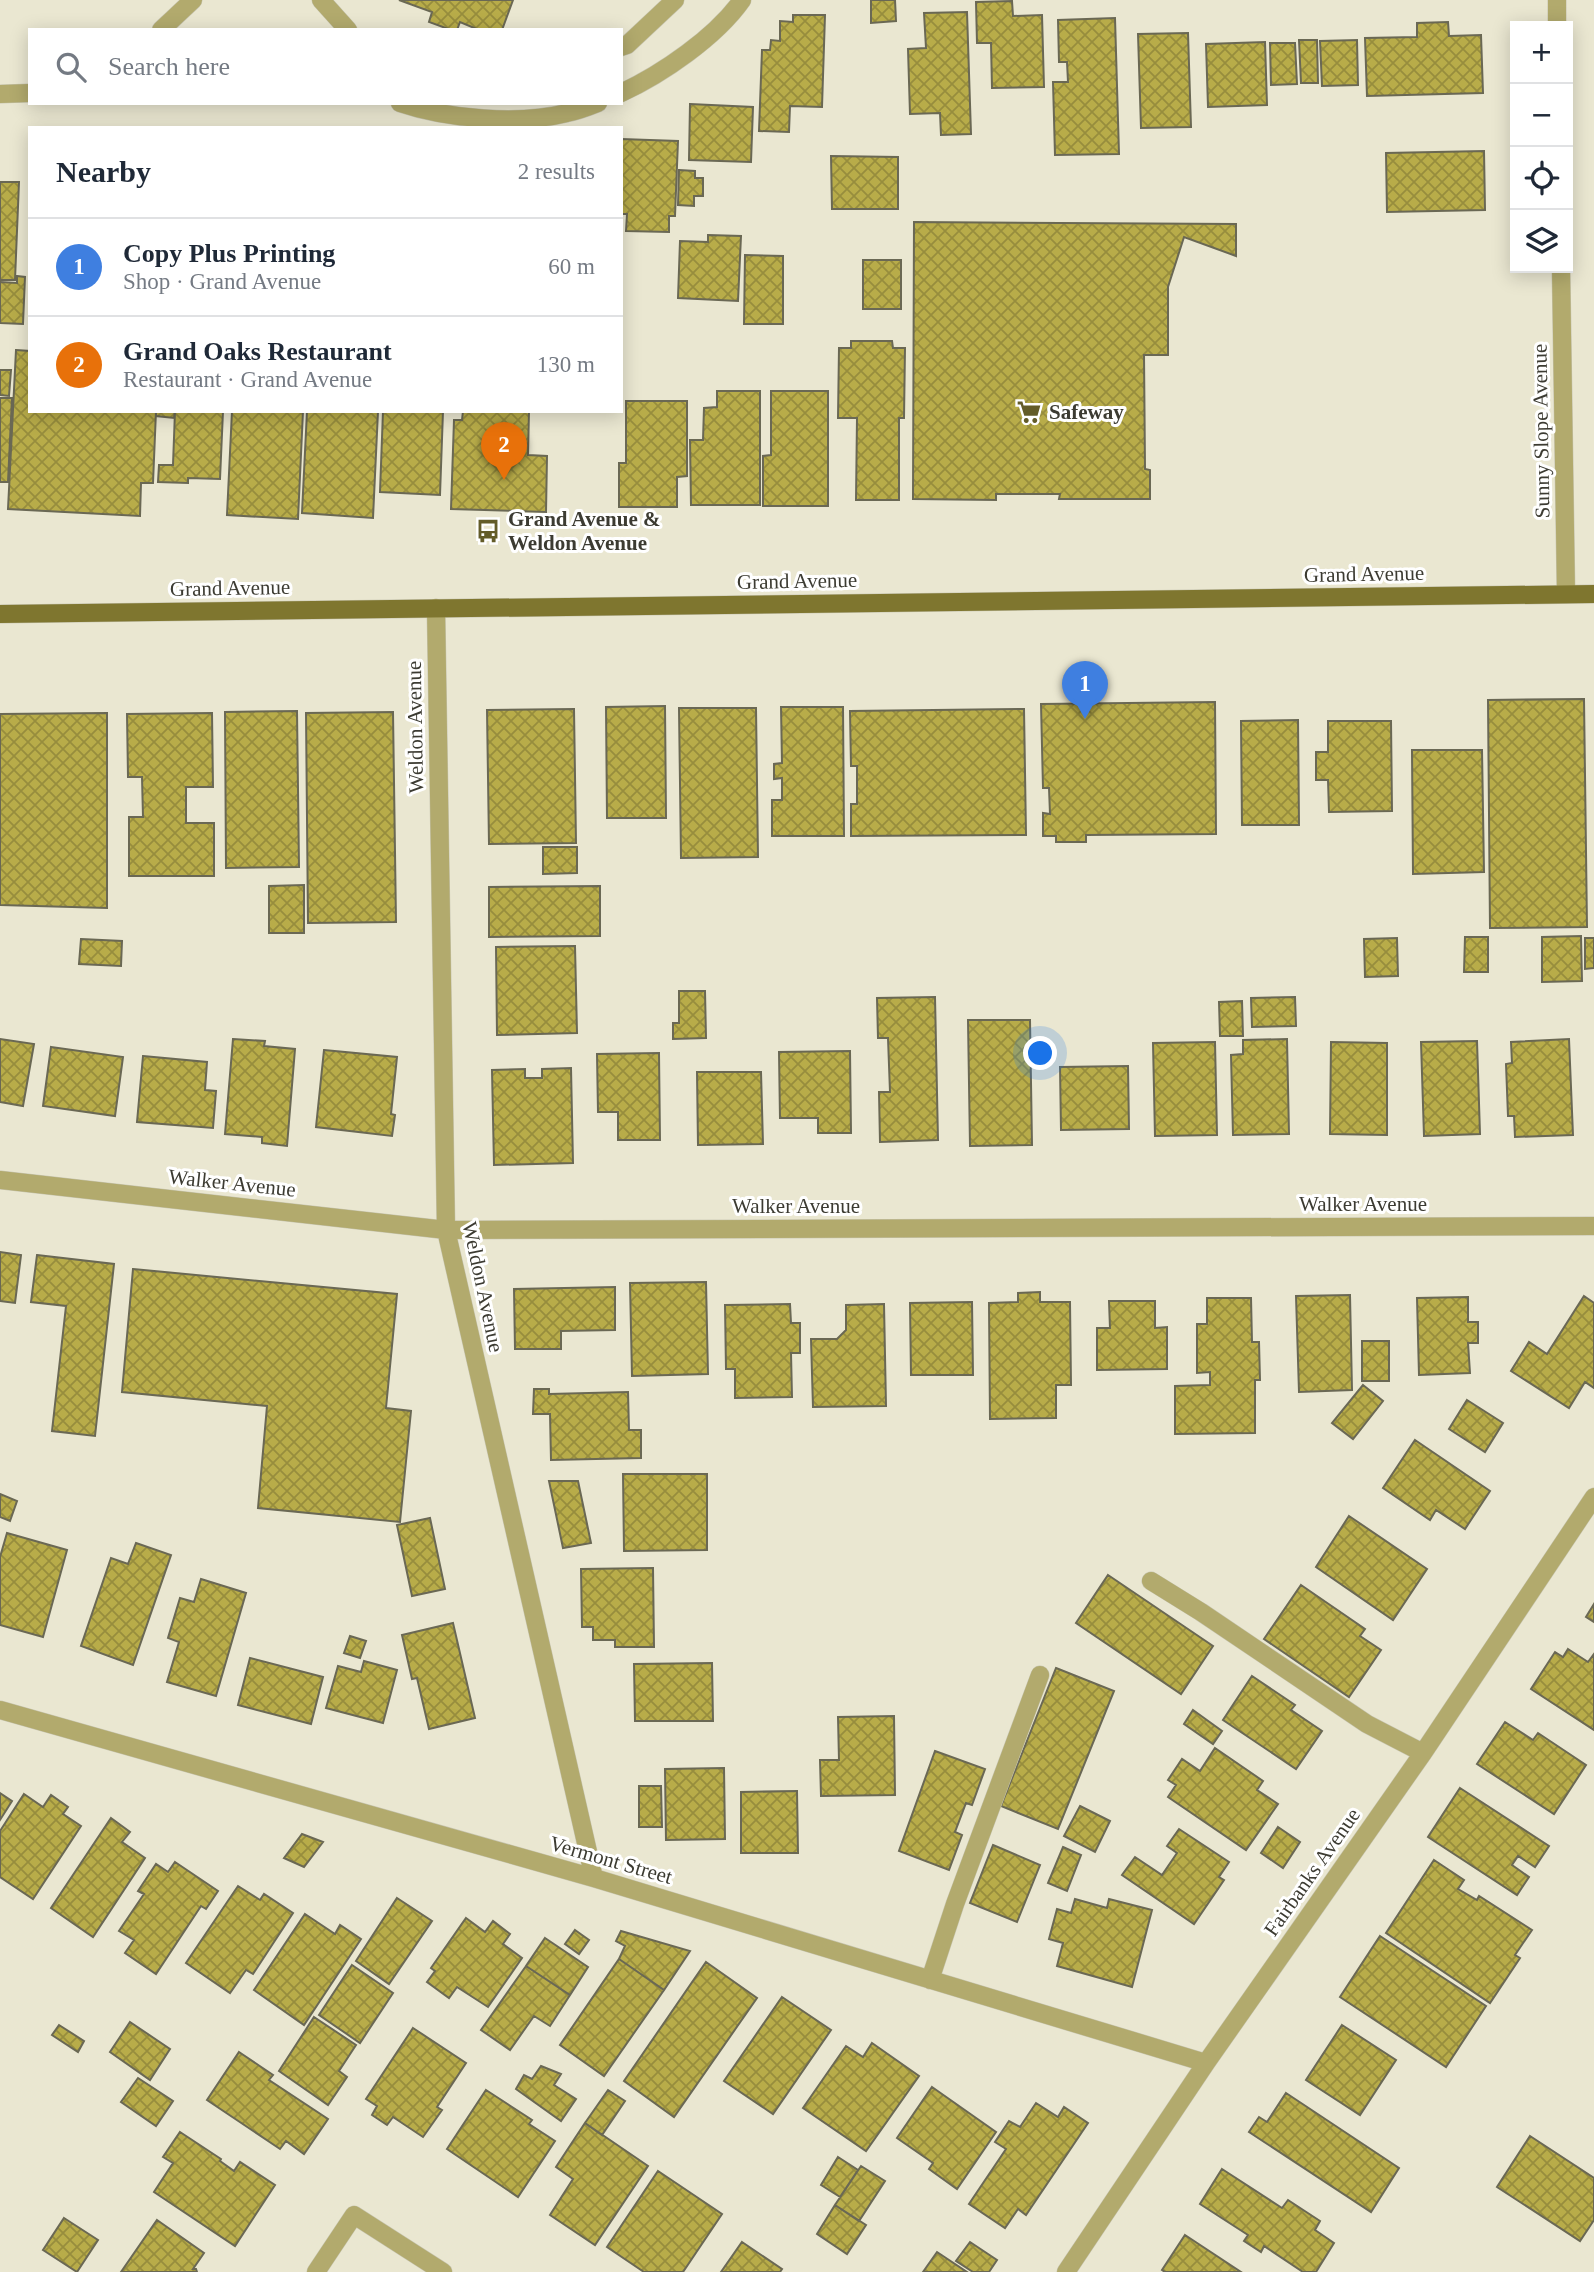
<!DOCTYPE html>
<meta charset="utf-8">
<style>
body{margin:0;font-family:Georgia,serif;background:#f2f2f3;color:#1f2937}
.controls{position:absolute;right:21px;top:21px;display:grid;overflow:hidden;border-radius:0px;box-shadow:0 4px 18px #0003}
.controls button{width:63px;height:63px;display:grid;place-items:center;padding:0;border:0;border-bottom:2px solid #e0e1e3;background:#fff;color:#1f2937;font:35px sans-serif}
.you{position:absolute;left:1041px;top:1054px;width:24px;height:24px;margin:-18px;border:5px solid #fff;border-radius:50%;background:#1a73e8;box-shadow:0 0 0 10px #1a73e833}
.badge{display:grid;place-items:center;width:46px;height:46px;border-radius:50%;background:#db2777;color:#fff;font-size:23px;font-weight:700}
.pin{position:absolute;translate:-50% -58px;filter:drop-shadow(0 2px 4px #0008)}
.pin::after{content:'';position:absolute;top:37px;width:24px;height:21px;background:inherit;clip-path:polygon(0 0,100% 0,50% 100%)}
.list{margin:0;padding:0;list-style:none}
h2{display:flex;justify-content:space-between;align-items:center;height:91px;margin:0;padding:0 28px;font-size:30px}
h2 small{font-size:23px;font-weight:400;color:#747a83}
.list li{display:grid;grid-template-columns:46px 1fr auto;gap:21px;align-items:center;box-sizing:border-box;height:98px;padding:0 28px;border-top:2px solid #e0e1e3}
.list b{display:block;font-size:26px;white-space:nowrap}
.list p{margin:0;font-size:23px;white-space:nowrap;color:#747a83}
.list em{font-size:23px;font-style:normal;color:#747a83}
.icon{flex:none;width:38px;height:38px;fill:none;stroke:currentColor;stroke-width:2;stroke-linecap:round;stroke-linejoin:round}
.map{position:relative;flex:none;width:1594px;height:2272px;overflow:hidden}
.search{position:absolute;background:#fff;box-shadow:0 4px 18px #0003;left:28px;top:28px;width:595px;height:77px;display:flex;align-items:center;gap:18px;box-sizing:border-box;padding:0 24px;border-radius:0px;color:#747a83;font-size:26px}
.panel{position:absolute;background:#fff;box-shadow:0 4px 18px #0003;left:28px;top:126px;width:595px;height:287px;border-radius:0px}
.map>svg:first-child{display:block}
</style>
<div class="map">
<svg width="1594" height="2272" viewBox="0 0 1594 2272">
<defs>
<pattern id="building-cross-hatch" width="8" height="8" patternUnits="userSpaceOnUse" patternTransform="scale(1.75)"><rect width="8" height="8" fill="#b8ac49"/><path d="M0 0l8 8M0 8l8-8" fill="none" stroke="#978d3d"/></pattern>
</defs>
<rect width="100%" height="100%" fill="#eae7d1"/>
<!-- building -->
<path fill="url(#building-cross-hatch)" stroke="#6a6854" stroke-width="2" d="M399 0H513L502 30H479L460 22 457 30H451L429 22 432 12Z
M871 0H895L896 21 871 23Z
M1012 1 1013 16 1042 15 1044 87 992 88 991 43H977L976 2Z
M967 12 971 134 941 135 940 113 910 114 908 49 926 48 924 13Z
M793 15H825L822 107 790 106 789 132 759 131 762 50H770L771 40 780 41V21L793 22Z
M1115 18 1119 154 1055 155 1053 82H1068L1067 62H1059L1058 20Z
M1448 22 1449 36 1481 35 1483 93 1367 96 1365 38 1417 37V23Z
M1188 33 1191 127 1141 128 1138 34Z
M1299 40H1317L1318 83H1301Z
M1357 40 1358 85 1322 86 1320 41Z
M1265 42 1267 105 1208 107 1206 44Z
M1270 43H1295L1297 84 1271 85Z
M690 104 753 107 751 162 689 160Z
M621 139 678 141 675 216H669V232L626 231 627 214H621Z
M1484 151 1485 210 1387 212 1386 153Z
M831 156 898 157V209H832Z
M679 170 695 171V178H703V196H694V206L678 205Z
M0 182H19L15 280H0Z
M914 222 1236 224V256L1184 237 1168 287V355H1144L1145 469 1150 470V499H1059L1060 494H996V500L913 499Z
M708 235 741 236 738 301 678 298 680 241 708 242Z
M745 255 783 256V324H744Z
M863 260H901V309H863Z
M17 276 25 277 23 324 0 323V282L17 283Z
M851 341H892L893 348H905L904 418H899V500H856L857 418H838L839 348H851Z
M16 350 30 351V411H156L153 483H141L140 516 8 509Z
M0 370H11L9 396 0 395Z
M717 391H760V505H691L690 440H703L704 408 717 407Z
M771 391H828V506H763V456L771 455Z
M0 398H12L8 482H0Z
M626 401H687V476L677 477V507H619V463H626Z
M156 411H175L174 418 156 416Z
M175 411H223L220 479 188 478V483L158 482 159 465H173Z
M232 411H303L298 519 227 515Z
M307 411H378L373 518 302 513Z
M383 411H443L440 495 380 492Z
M463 411H529L528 455 547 456 546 512 451 509 454 420H462Z
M1584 699 1587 927 1490 928 1488 700Z
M1215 702 1216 834 1086 835V842H1056V836H1043V813L1050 814 1049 788H1043L1041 704Z
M665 706 666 818H607L606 707Z
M781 707H843L844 836H772V800H782V778L774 779V764L782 763Z
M679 708H756L758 857 681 858Z
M574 709 576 843 489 844 487 710Z
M1024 709 1026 835 851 836V804H857V766H851L850 711Z
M297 711 299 867 226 868 225 712Z
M393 712 396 922 308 923 306 713Z
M107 713V908L0 905V714Z
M212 713 213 787H186V823H214V876H129V817H143L142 777H128L127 714Z
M1298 720 1299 825H1242L1241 721Z
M1328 721H1391L1392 811 1329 812 1328 780H1316V752H1328Z
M1412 750H1482L1484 872 1413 874Z
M543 847H577V873L543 874Z
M304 885V933H269V886Z
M600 886V936L489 937V887Z
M1581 936 1582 981 1542 982V937Z
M1465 937H1488V972H1464Z
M1397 938 1398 976 1365 977 1364 939Z
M1585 938H1594V968L1585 969Z
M81 939 122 941 121 966 79 964Z
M575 946 577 1033 497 1035 496 947Z
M679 991H705L706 1038 673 1039V1023H679Z
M935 997 938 1140 880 1142 879 1092H890L888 1038H878L877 998Z
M1295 997 1296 1026 1252 1027 1251 998Z
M1242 1001 1243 1036H1220L1219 1002Z
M968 1020H1030L1032 1145 970 1146Z
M0 1039 34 1044 23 1106 0 1102Z
M233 1039 265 1041 264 1046 295 1049 287 1146 262 1143V1137L225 1134Z
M1287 1039 1289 1134 1233 1135 1231 1055 1243 1054V1040Z
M1569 1039 1573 1135 1515 1137 1514 1116H1508L1506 1064 1512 1063 1511 1042Z
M1477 1041 1480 1134 1424 1136 1421 1042Z
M1215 1042 1217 1135 1155 1136 1153 1043Z
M1331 1042 1387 1043V1135L1330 1134Z
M51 1047 123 1057 115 1116 43 1106Z
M324 1050 397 1057 391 1114 395 1115 392 1136 316 1127Z
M850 1051 851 1133H818V1118H780L779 1052Z
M659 1053 660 1140H618V1112H598L597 1054Z
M143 1056 207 1062 205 1090 216 1091 213 1128 137 1122Z
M1128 1066 1129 1129 1061 1130 1060 1067Z
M571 1068 573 1163 494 1165 492 1070 525 1069V1078H542V1069Z
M697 1072H761L763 1144 698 1145Z
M0 1252 21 1255 15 1303 0 1301Z
M37 1255 114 1264 95 1436 52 1431 66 1306 31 1302Z
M133 1269 397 1294 386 1408 411 1411 400 1522 258 1508 267 1406 122 1392Z
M706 1282 708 1374 632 1376 630 1283Z
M615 1287V1330L561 1331V1349H515L514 1289Z
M1040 1292V1302H1070L1071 1385H1056V1418L990 1419 989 1303 1018 1302V1293Z
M1350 1295 1352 1390 1299 1392 1296 1296Z
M1584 1296 1594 1303V1388L1585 1382 1569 1408 1511 1371 1529 1342 1547 1354Z
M1468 1297V1322H1478V1343H1468L1470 1373 1419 1375 1417 1298Z
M1207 1298H1251L1252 1342H1259L1260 1380H1255V1433L1175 1434V1386L1210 1385V1372L1197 1373V1324H1207Z
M1109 1301H1155V1328L1167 1327V1369L1097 1370V1328H1110Z
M972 1302 973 1375H911L910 1303Z
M790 1304 791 1323H800V1353H791L792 1397 735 1398V1369H726L725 1305Z
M884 1304 886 1406 813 1407 811 1339H837L846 1330V1305Z
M1362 1341H1389V1381H1362Z
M1363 1385 1383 1401 1353 1439 1332 1423Z
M534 1389H549V1394L628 1392 629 1430H641V1458L551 1460 550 1414H533Z
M1467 1400 1503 1423 1485 1452 1449 1429Z
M1415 1440 1490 1491 1465 1529 1436 1510 1430 1520 1383 1488Z
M623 1474H707V1550L624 1551Z
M549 1481H578L591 1543 563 1548Z
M0 1494 17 1501 10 1521 0 1517Z
M1349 1516 1427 1569 1393 1620 1316 1567Z
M430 1518 445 1589 412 1596 397 1525Z
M7 1533 67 1550 43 1637 0 1625V1557Z
M136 1543 171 1555 133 1665 81 1646 111 1558 128 1564Z
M653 1568 654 1647H615V1640H593V1627H582L581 1569Z
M1108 1575 1213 1646 1181 1694 1076 1623Z
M201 1579 246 1593 216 1696 167 1682 179 1642 168 1638 180 1598 194 1602Z
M1301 1585 1365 1629 1360 1636 1381 1650 1349 1697 1264 1639Z
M1594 1604V1622L1586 1617Z
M453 1623 475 1718 429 1729 417 1678 412 1679 402 1635Z
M350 1636 366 1641 360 1658 344 1653Z
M1568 1649 1588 1662 1594 1654V1730L1531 1689 1555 1652 1563 1657Z
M250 1658 323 1677 311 1724 238 1705Z
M364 1661 397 1670 383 1723 326 1708 338 1666 361 1672Z
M712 1663 713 1721H635L634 1664Z
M1056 1668 1114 1691 1058 1829 1001 1806Z
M1252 1676 1295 1705 1291 1710 1322 1731 1296 1769 1223 1720Z
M1193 1710 1222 1731 1213 1744 1184 1724Z
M894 1716 895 1795 821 1796 820 1760H839L838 1717Z
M1505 1722 1533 1740 1538 1733 1586 1765 1554 1814 1477 1764Z
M1215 1748 1263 1781 1257 1790 1278 1804 1246 1850 1168 1797 1176 1785 1168 1780 1182 1759 1200 1771Z
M935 1751 985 1769 972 1805 966 1803 955 1832 962 1835 949 1870 899 1851Z
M724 1768 725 1839 666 1840 665 1769Z
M639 1786H661L662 1827H639Z
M1460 1788 1549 1846 1535 1867 1518 1856 1512 1865 1529 1877 1517 1895 1428 1837Z
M797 1791 798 1853H741V1792Z
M0 1793 12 1801 0 1820Z
M24 1794 43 1807 51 1795 68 1807 63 1814 81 1826 33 1899 0 1877V1831Z
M1080 1806 1110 1821 1095 1852 1064 1836Z
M111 1818 130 1832 122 1842 145 1858 93 1937 51 1908Z
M1278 1827 1300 1842 1283 1868 1261 1853Z
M1179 1829 1229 1862 1219 1877 1224 1880 1194 1924 1122 1875 1135 1857 1162 1875 1177 1853 1167 1846Z
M302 1834 323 1842 304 1867 284 1858Z
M993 1845 1040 1865 1017 1922 970 1903Z
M1063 1847 1081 1855 1067 1891 1048 1883Z
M1434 1860 1464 1880 1458 1889 1477 1900 1479 1896 1532 1930 1515 1955 1520 1958 1490 2003 1386 1933Z
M175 1862 218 1891 206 1909 201 1906 156 1974 125 1953 134 1940 119 1931 144 1894 138 1891 156 1864 168 1872Z
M238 1886 260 1900 264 1894 293 1913 253 1974 246 1970 230 1993 186 1963Z
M397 1898 432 1921 389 1984 356 1961Z
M1075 1899 1107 1908 1109 1899 1152 1910 1132 1987 1057 1966 1063 1943 1049 1939 1057 1909 1071 1913Z
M305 1914 335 1934 340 1925 361 1939 304 2025 254 1990Z
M466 1918 485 1932 493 1921 510 1934 503 1944 522 1958 488 2007 457 1987 449 1998 427 1982 435 1971 431 1968Z
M575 1930 589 1940 579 1954 565 1944Z
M621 1931 690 1951 664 1990 619 1959 625 1946 616 1941Z
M1380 1936 1486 2006 1446 2067 1340 1997Z
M545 1938 588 1967 570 1995 526 1966Z
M619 1959 664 1990 604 2076 560 2045Z
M706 1962 757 1998 674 2117 624 2081Z
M352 1965 393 1993 360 2043 319 2015Z
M526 1966 570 1995 550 2026 534 2016 510 2050 481 2030Z
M782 1997 831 2030 773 2114 724 2081Z
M314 2017 356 2045 339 2071 347 2077 328 2105 279 2071Z
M130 2022 170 2049 150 2080 110 2052Z
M59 2025 84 2041 78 2052 52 2035Z
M1342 2025 1396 2060 1360 2115 1306 2080Z
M413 2028 466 2063 437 2107 442 2110 423 2137 393 2117 387 2125 372 2115 377 2106 366 2099Z
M872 2043 919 2076 866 2151 803 2108 846 2046 863 2057Z
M239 2052 273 2075 269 2080 328 2119 304 2154 286 2141 280 2149 207 2100Z
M541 2066 561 2074 554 2085 576 2099 561 2121 516 2089 524 2075 532 2079Z
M138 2078 173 2101 156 2126 121 2102Z
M932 2087 996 2132 957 2189 929 2169 933 2163 897 2138Z
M486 2090 532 2120 529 2124 555 2141 518 2197 447 2149Z
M608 2090 625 2101 602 2135 585 2123Z
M1286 2093 1399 2168 1371 2212 1249 2132 1259 2117 1267 2122Z
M1036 2103 1058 2117 1064 2107 1088 2123 1026 2215 1018 2209 1005 2228 969 2204 1006 2149 995 2142 1009 2121 1020 2127Z
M585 2123 648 2166 595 2245 550 2215 573 2179 556 2167Z
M180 2132 221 2159 220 2161 234 2171 240 2162 275 2185 235 2246 154 2192 173 2163 163 2157Z
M1530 2136 1594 2178V2220L1580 2241 1497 2187Z
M838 2157 858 2170 840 2197 821 2185Z
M861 2166 885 2181 859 2221 835 2205Z
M1222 2169 1282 2208 1288 2200 1320 2221 1315 2230 1334 2243 1316 2272H1303L1264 2246 1261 2252 1244 2241 1248 2235 1200 2204Z
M658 2171 722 2214 683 2272H644L607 2247Z
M835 2205 866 2225 847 2254 817 2234Z
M64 2218 98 2240 77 2272 43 2250Z
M157 2220 204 2253 193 2269H196L197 2272H121Z
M1185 2235 1241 2272H1165L1162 2270Z
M742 2242 782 2269 780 2272H721Z
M970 2242 997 2260 989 2272H973L956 2261Z
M937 2252 967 2272H923Z"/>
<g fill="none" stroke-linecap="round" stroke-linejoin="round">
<!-- minor casing -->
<g stroke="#c7c5b1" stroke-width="19">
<path id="minor" d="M321 0 348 30
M1557 0V26
M161 30 193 0
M621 47 627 45 675 0
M621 93C662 74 716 37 742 0
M0 94 30 93
M400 103C447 119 519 125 567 113 578 111 588 107 598 103
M1561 268 1566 594
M436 608 446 1230 594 1878
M0 1180 446 1230 1594 1226
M1151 1581 1201 1612 1367 1724 1423 1753
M0 1710 594 1878 1206 2063
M930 1980 955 1904 1040 1675
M316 2272 354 2215 443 2272
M1066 2272 1206 2063 1423 1753 1594 1497"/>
</g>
<!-- major casing -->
<g stroke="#c7c5b1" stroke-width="19">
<path id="major" d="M0 614 1594 594"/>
</g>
<!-- minor -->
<use href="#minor" stroke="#b2aa6d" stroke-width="18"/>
<!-- major -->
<use href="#major" stroke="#7f762f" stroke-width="18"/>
</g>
<!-- icons -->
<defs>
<g id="supermarket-bare" transform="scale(1.89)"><path d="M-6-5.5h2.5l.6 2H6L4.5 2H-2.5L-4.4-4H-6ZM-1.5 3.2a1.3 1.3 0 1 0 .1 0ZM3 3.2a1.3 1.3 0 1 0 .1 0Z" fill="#635c29" stroke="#fff" stroke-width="2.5" paint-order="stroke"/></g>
<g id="bus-bare" transform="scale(1.89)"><path d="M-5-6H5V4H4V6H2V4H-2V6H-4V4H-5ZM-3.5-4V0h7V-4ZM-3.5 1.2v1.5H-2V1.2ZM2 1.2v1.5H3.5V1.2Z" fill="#635c29" stroke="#fff" stroke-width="2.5" paint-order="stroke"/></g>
</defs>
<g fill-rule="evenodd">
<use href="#supermarket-bare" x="1029" y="412"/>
<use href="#bus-bare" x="488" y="531"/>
</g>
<g text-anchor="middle" stroke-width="6" stroke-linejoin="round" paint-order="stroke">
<!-- poi labels -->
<g font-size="21" font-weight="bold" fill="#3c3b32" stroke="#fff" text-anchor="start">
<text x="1049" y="419">Safeway</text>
<text x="508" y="526">Grand Avenue &amp;<tspan x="508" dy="24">Weldon Avenue</tspan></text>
</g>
<!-- street labels -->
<g font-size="21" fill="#3c3b32" stroke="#fff">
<text transform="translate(1541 431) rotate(-91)" y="7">Sunny Slope Avenue</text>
<text transform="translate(1364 574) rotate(-1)" y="7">Grand Avenue</text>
<text transform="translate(797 581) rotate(-1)" y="7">Grand Avenue</text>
<text transform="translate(230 588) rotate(-1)" y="7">Grand Avenue</text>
<text transform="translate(415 727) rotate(-91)" y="7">Weldon Avenue</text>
<text transform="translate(232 1183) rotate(6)" y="7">Walker Avenue</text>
<text x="1363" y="1211">Walker Avenue</text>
<text x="796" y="1213">Walker Avenue</text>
<text transform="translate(483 1287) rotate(78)" y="7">Weldon Avenue</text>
<text transform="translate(611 1860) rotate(16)" y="7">Vermont Street</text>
<text transform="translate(1312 1872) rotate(-55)" y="7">Fairbanks Avenue</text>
</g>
</g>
</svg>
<div class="controls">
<button>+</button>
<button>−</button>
<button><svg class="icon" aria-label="locate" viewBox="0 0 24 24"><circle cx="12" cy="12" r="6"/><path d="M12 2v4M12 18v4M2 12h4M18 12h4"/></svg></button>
<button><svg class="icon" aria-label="layers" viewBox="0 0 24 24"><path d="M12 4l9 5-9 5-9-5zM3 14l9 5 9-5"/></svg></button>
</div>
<div class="you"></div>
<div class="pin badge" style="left:1085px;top:719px;background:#3f7fe0">1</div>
<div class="pin badge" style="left:504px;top:480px;background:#e8710a">2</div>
<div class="search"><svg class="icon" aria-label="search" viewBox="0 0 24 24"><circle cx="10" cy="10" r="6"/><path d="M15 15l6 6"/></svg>Search here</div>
<section class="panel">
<h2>Nearby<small>2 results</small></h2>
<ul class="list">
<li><span class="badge" style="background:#3f7fe0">1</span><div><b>Copy Plus Printing</b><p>Shop · Grand Avenue</p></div><em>60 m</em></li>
<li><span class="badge" style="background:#e8710a">2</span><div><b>Grand Oaks Restaurant</b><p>Restaurant · Grand Avenue</p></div><em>130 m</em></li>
</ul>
</section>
</div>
